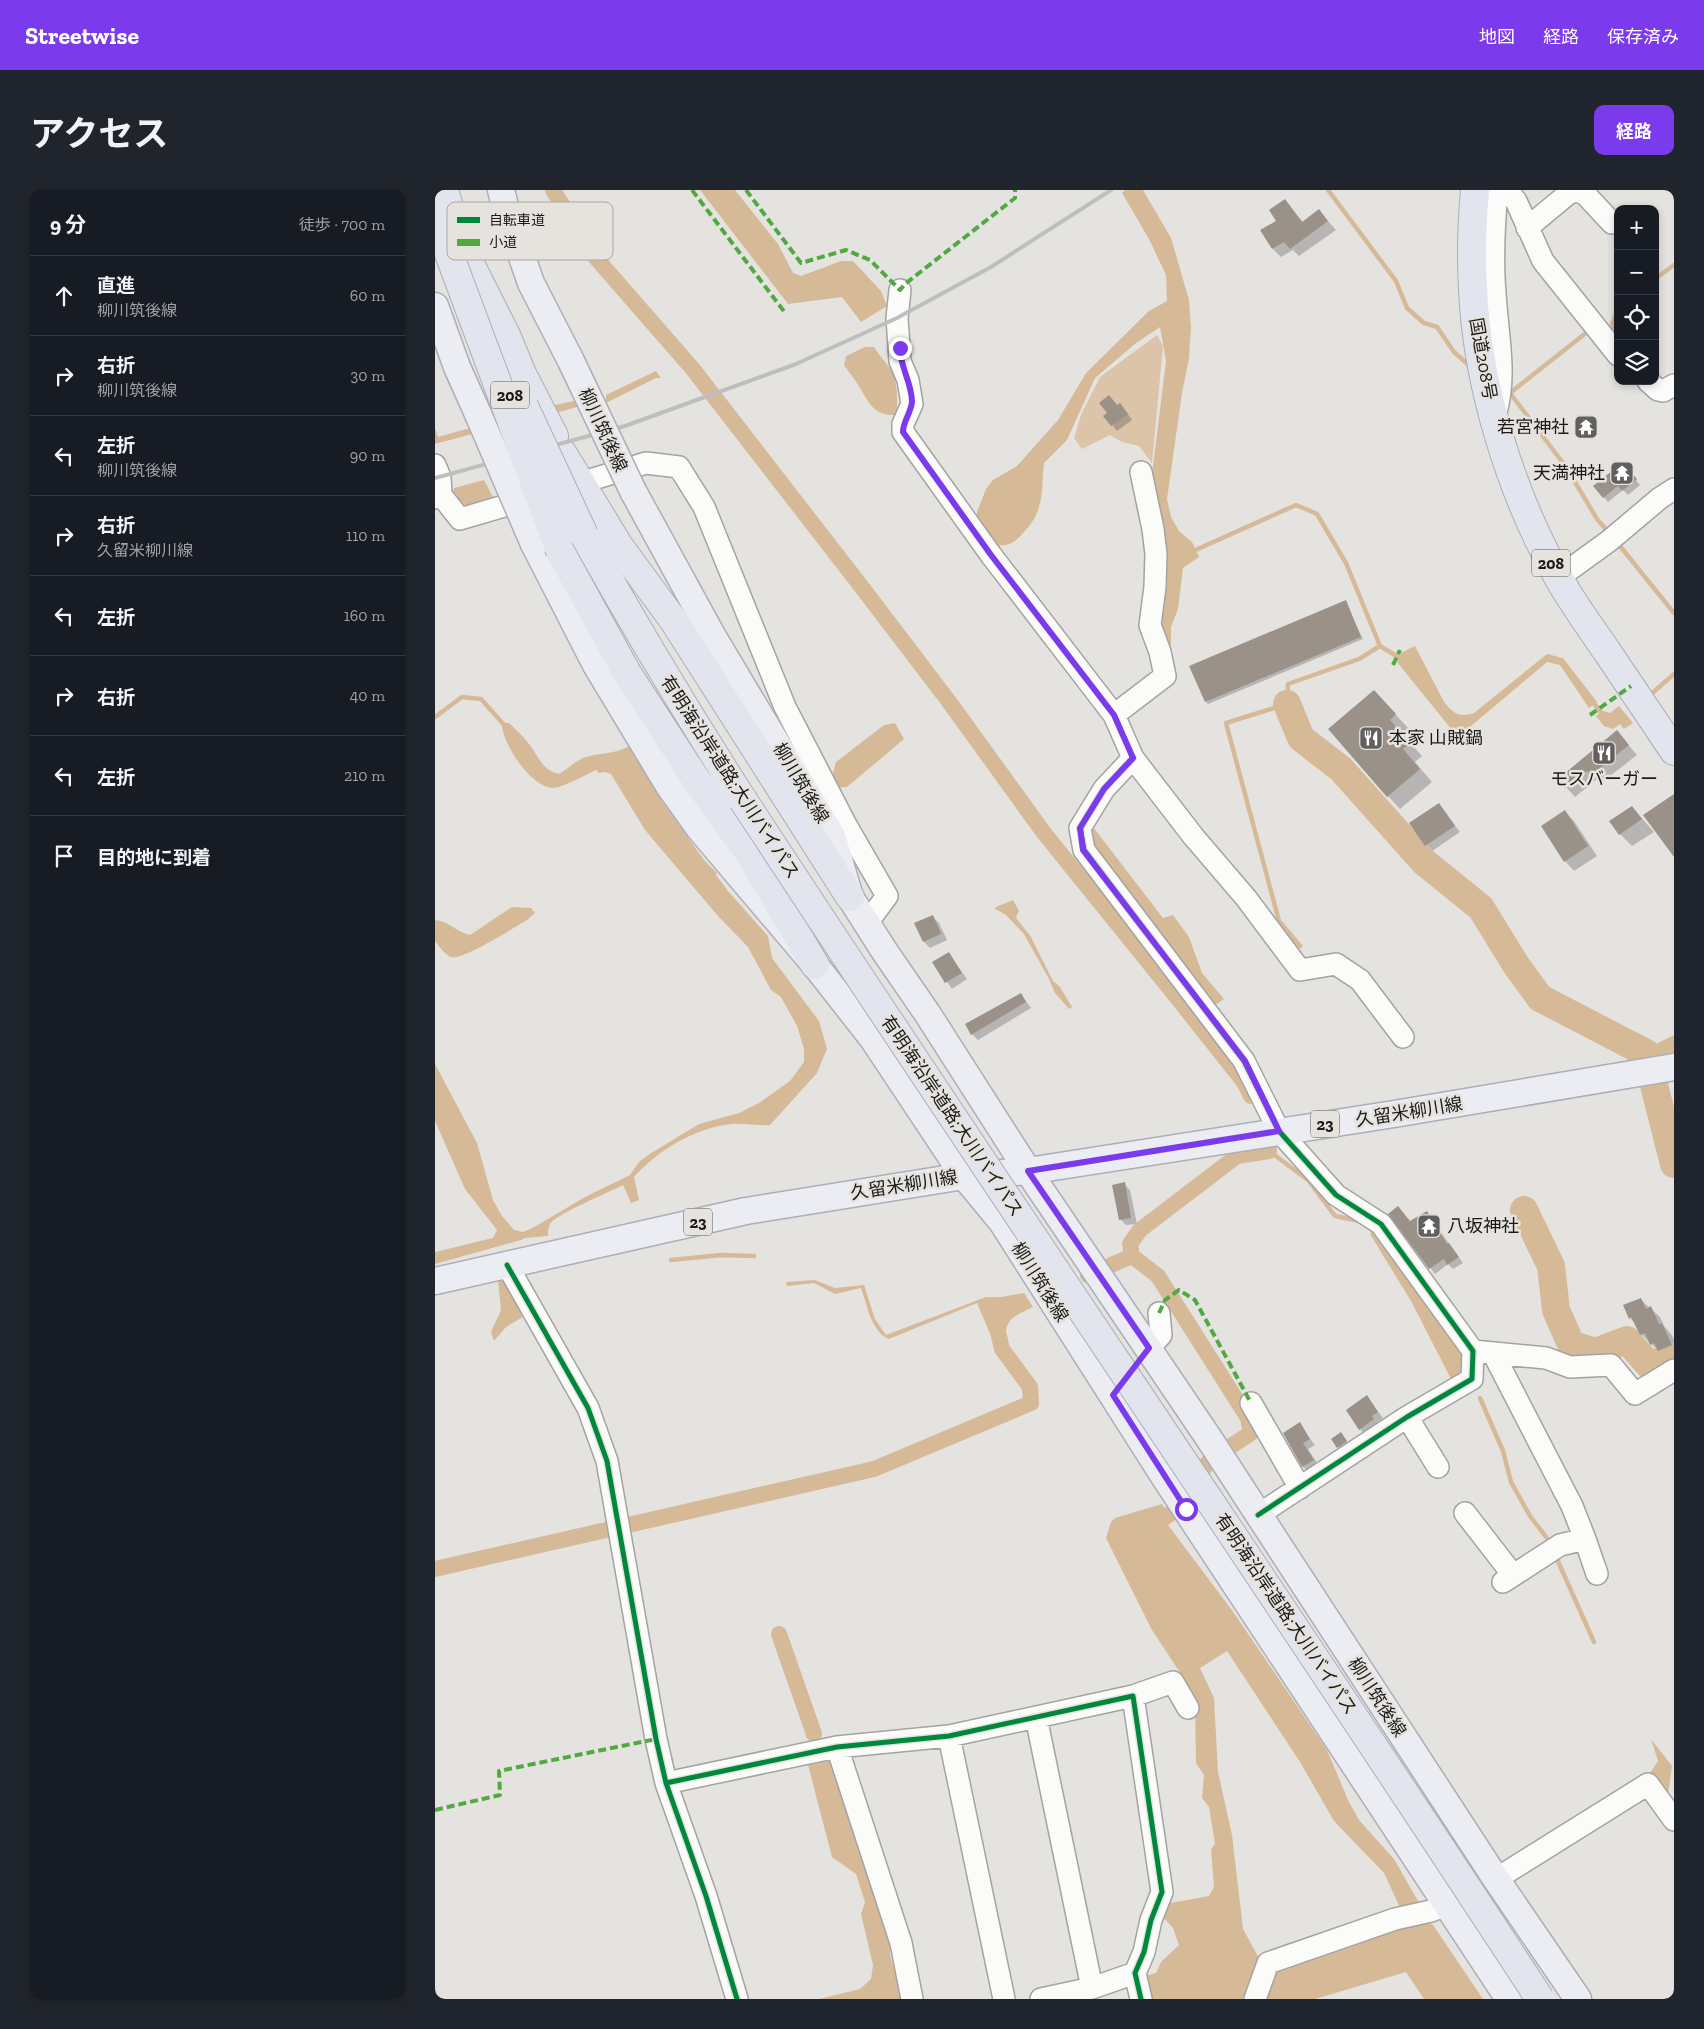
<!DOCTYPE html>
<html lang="ja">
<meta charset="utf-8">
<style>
body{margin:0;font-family:"Zilla Slab","Noto Sans JP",serif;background:#20242c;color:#f1f3f6}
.controls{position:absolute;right:15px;top:15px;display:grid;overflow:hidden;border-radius:10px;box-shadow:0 2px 8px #0003}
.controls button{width:45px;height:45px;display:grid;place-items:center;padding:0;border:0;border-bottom:1px solid #363941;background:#171b24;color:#f1f3f6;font:25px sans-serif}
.stop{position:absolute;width:15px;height:15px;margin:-11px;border:4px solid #7c3aed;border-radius:50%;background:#fff}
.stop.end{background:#7c3aed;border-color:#fff;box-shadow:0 1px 5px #0008}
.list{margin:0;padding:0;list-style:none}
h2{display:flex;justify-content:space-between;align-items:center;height:65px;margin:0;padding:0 20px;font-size:21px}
h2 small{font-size:16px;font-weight:400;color:#9ea1a6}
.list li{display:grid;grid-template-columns:32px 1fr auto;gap:15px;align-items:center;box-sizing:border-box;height:80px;padding:0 20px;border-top:1px solid #363941}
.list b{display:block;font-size:19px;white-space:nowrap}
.list p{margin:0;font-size:16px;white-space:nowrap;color:#9ea1a6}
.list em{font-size:16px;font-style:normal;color:#9ea1a6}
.icon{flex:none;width:28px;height:28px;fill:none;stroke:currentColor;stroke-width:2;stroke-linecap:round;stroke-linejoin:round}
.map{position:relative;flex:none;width:1239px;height:1809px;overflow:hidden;border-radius:10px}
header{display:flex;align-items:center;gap:30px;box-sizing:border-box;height:70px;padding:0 25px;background:#7c3aed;color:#fff}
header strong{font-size:24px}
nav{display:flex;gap:28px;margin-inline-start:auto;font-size:18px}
.intro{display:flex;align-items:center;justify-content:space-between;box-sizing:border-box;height:120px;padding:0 30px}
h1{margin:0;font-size:35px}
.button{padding:12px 22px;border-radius:10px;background:#7c3aed;color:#fff;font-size:18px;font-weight:700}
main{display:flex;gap:30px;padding:0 30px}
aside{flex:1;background:#171b24;border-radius:10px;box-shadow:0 2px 8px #0003}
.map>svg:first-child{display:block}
</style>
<header>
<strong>Streetwise</strong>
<nav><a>地図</a><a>経路</a><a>保存済み</a></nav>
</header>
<div class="intro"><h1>アクセス</h1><a class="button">経路</a></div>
<main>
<aside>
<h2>9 分<small>徒歩 · 700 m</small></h2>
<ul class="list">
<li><svg class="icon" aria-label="ahead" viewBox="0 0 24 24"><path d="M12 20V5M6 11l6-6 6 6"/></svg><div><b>直進</b><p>柳川筑後線</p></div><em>60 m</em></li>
<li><svg class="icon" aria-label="right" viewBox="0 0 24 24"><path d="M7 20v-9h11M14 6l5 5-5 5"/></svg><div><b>右折</b><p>柳川筑後線</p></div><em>30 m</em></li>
<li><svg class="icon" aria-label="left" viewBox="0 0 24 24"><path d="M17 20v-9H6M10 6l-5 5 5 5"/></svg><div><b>左折</b><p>柳川筑後線</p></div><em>90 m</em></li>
<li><svg class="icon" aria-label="right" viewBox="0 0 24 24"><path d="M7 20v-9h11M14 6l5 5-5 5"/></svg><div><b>右折</b><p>久留米柳川線</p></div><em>110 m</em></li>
<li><svg class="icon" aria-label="left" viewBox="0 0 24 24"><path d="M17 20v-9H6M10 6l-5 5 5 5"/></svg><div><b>左折</b></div><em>160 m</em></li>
<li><svg class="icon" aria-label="right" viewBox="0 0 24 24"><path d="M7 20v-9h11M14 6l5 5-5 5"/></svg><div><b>右折</b></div><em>40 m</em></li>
<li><svg class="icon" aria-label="left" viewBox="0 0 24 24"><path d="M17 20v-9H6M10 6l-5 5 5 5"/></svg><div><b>左折</b></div><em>210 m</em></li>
<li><svg class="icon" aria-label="arrive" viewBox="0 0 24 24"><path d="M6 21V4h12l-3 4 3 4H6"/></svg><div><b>目的地に到着</b></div></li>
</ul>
</aside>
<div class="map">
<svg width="1239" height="1809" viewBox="0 0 1239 1809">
<rect width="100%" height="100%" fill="#e5e3e0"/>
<!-- forest -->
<path fill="#dbc4a8" d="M722 145 728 156 717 273 704 256 687 252 675 245 647 259 639 248 646 225 665 187Z"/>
<!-- water -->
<path fill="#d6ba97" d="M265 0H300L343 54 358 83 366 86 406 71H418L446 101 452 116 426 132 407 107 353 114Z
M690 0H708L736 48 754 110 756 138 754 168 747 203 732 309 736 327 744 341 757 352 764 367 748 378 743 419 736 437V455L731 459 723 435 732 358 715 301 731 171 725 137 701 153 660 188 632 250 609 273C606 301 610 321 588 343 579 353 575 356 561 355L542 335V322L551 299 558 290 582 276 623 230 651 183 714 121 732 111 731 85 714 49 687 3Z
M430 157H439C444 165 449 170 454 177 463 186 463 213 461 225 438 226 434 212 423 195 419 188 413 181 409 175L411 166Z
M221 181 226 188H221L171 213V205Z
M158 207 159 214 142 217 69 237H63L0 254V238L3 247 106 218Z
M49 290 58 307 31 315 22 312 17 304 19 298Z
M980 456 1008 510C1017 523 1024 528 1039 523L1112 464 1128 468 1162 512 1154 518 1125 475 1112 472 1030 541 1022 543 1017 540 962 472 966 463Z
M1184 516 1198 533 1189 539 1185 534 1178 539 1169 536 1161 526 1168 521 1175 523Z
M71 533H74C81 540 88 546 94 554 104 567 107 580 124 584 133 579 142 569 151 567 167 562 179 565 194 556L227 611 269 670 282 683 281 685 293 701 333 746 337 768 384 831 392 859 382 883 335 935C322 936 309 933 296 934 260 938 223 960 199 987L204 1010 196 1013 188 995C175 1002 121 1024 115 1034 113 1038 113 1042 113 1046L90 1048 86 1050 0 1074V1062L58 1048 62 1040 30 999 0 931V874L42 953 58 1010 67 1026 79 1040 88 1042 101 1036 150 1007 195 985 204 972 213 965 264 934 304 923 324 913 355 891 369 872V859L362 836 346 807 336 800 313 757 283 726 210 640 176 584 170 582 164 583 161 580C152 584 127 598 118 598 96 597 70 557 67 537Z
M460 533 469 549 412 597 399 598 393 587 398 583 401 572 449 535Z
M658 637 728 728 738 725 754 747 767 783 789 809 779 816 656 662 652 647Z
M578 710 584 721 581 727 582 729 596 747 618 791 625 797 637 817 634 819 620 803 614 789 589 744 571 725 560 719 561 717Z
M77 717 96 718 100 723 92 730C80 737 27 771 16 767 10 765 4 756 0 751V730C14 731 21 742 35 745Z
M1144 817 1219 855 1239 845V864L1193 874 1191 860 1138 833Z
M941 1037 1030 1166 1029 1186 1017 1191 976 1111 935 1044Z
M380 1090 400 1098 429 1095 440 1129 451 1145 551 1107H566L589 1103 598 1117C579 1126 567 1130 572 1154L562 1160 542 1113 454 1149C436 1142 432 1114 426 1098L400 1104 379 1093 352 1096 351 1092Z
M63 1091H69L91 1125 71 1137 59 1151 56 1142 66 1120Z
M727 1314 735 1327 730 1331 799 1423 892 1560 913 1610 924 1630 959 1669 987 1718 967 1722 949 1683 899 1631 865 1572 792 1461 765 1478 779 1508 783 1582 797 1645 808 1739 825 1770 813 1809H715L710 1786 721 1783 726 1772 744 1755 738 1738 725 1724 730 1714 774 1706 779 1697 776 1659 780 1654 774 1617 767 1608 769 1585 761 1573 760 1518 744 1481 717 1440 671 1348 676 1332 680 1328Z
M1216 1549 1237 1576 1233 1605 1215 1583 1223 1571Z
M399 1570 455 1747V1765L468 1809H384L425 1799 436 1789 438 1775 426 1724 430 1712 421 1684 397 1667 373 1575Z
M989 1731 998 1735 1048 1809H989L971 1782 880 1809H829L841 1775 860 1774Z"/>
<!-- shadow -->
<path fill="#0003" d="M850 11 868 32 884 21 901 40 864 66 858 60 846 67 838 59 843 31Z
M683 217 690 220 697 230 682 241 670 226Z
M1192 279 1205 295 1193 305 1188 300 1173 312 1160 297Z
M910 412 928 449 773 514 771 512Z
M951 514 973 538 967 544 987 566 980 572 997 592 965 619 953 606Z
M1182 542 1202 565 1166 593 1162 589 1140 607 1131 597 1147 572 1146 570Z
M1004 614 1025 642 997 661 976 633Z
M1197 617 1219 642 1197 656 1185 644Z
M1130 622 1139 631 1162 666 1139 681 1130 671Z
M498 727 504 733 512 750 495 758 489 752Z
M513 763 532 789 517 799 499 773Z
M586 804 596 818 543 850 537 844 532 834Z
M689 994 695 1000 702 1034 691 1035 685 1029Z
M992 1023 1028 1073 1018 1079 1013 1074 1000 1084 955 1024 976 1032Z
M1205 1109 1225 1127 1229 1136 1236 1144 1239 1149V1167L1233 1170 1206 1144 1201 1134 1195 1128Z
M932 1207 948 1228 942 1232 944 1236 931 1245 925 1239Z
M864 1234 880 1255 873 1259 884 1276 874 1282 868 1277 850 1244Z
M908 1247 914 1254 906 1260 903 1257Z"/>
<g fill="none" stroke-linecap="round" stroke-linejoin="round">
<!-- stream -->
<path stroke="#d6ba97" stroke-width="4.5" d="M893 0 961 91 972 118 989 133 1002 137 1019 162 1037 178
M1220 89 1239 75
M1183 119 1177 134 1183 143
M1071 200 1075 203 1131 277 1162 329 1174 343
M1075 203 1156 139
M1181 351 1239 423
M756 362 861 315 882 324 911 373 945 456
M1214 506 1239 484
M1157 511 1169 526
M0 527 27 507 46 509 70 536
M865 756 844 731 791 533 852 514 853 494 924 469 945 456 968 470
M834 961 873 990 900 1026 925 1031
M236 1070 286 1065 319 1066
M1045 1208 1068 1261 1076 1292 1095 1326 1115 1352
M1121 1367 1159 1452"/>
<!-- canal -->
<path stroke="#d6ba97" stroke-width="16" d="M118 0 161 68 257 178 429 400 515 513 609 643 744 810 809 892 816 906
M653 1085 697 1066
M723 1340 726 1330 769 1302 767 1281 775 1270 816 1243 813 1228 723 1086 697 1066 695 1054 705 1040 802 966 834 961V950
M0 1379 439 1279 596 1213 595 1197 567 1159 562 1137
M344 1444 379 1544"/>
<!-- river -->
<path stroke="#d6ba97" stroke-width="28" d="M852 514 866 548 906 579 988 671 1046 718 1081 775 1105 808 1211 863 1239 974
M1089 1020 1116 1076 1121 1120 1136 1154 1160 1162 1192 1150 1214 1175 1239 1167"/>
</g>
<!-- building -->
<path fill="#9a9288" d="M850 9 867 32 884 19 893 31 855 59 849 52 837 59 825 40 841 31 834 20Z
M674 205 682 215 685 213 693 224 676 236 668 226 672 223 664 213Z
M1188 272 1202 289 1187 301 1183 296 1168 308 1158 296Z
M911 410 926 447 770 512 754 476Z
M939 500 961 524 955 530 975 553 968 559 985 579 952 607 893 539Z
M1182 540 1194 555 1156 585 1152 581 1130 598 1123 589Z
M1239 604V667L1208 625Z
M1004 613 1020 636 990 656 974 633Z
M1197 616 1207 629 1184 645 1174 631Z
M1130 620 1153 656 1129 672 1106 636Z
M498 725 506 744 488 752 479 733Z
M514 762 527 783 510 793 497 772Z
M586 803 591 812 536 845 530 834Z
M690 992 696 1028 684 1030 677 995Z
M963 1016 975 1031 992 1021 1012 1054 1014 1053 1024 1067 1012 1075 1009 1069 994 1079 953 1024Z
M1206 1108 1211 1119 1216 1116 1224 1134 1227 1133 1237 1155 1223 1161 1219 1153 1215 1155 1210 1143 1205 1145 1196 1127 1194 1129 1188 1115Z
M932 1205 943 1222 937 1226 939 1229 924 1240 911 1220Z
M865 1232 875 1249 868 1253 879 1270 867 1277 848 1243Z
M906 1242 912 1251 902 1258 896 1249Z"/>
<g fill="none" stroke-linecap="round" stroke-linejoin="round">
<!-- minor casing -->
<g stroke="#a4a3a0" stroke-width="24">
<path id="minor" d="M1072 0 1081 11 1108 71 1183 165
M1092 38 1133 4 1141 0 1151 5 1177 33
M465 100 462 128 465 171 473 190 477 214 468 234V242L556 365 679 525 698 568 758 646 811 708 865 780 901 774 925 790 968 847
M1213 191 1223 200 1228 201 1239 195
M1061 222C1072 185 1062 141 1060 103 1057 69 1059 34 1062 0
M0 275 5 287 6 305 0 308
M155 290 211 273 244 277 269 317 350 517 411 635 452 706 432 733
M6 305 25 329 96 308
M1123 388 1174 351 1225 308 1239 299
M679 525 730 486 725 462 715 435 720 397 721 364 718 339 706 282
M698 568 669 599 645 638 649 660 809 871 844 941 901 1005 946 1034 1038 1161 1037 1189 972 1227 823 1325
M72 1075 153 1218 172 1271 221 1549 231 1593 271 1706 302 1809
M714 1158 726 1145 724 1123
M1038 1161 1111 1168 1135 1177 1176 1175 1200 1204 1239 1180
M1058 1163 1137 1316 1150 1349
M816 1213 865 1298
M972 1227 1003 1277
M1030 1323 1078 1385
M1068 1392 1125 1355 1150 1349 1162 1384
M698 1506 738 1492 753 1518
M601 1527 657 1798
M514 1546 569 1809
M402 1557 466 1753 477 1809
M231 1593 402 1557 514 1546 698 1506 727 1702 716 1730 709 1762 700 1783 706 1809
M1061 1689 1213 1594 1239 1630
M606 1809 657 1798 700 1783
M820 1809 833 1773 960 1729 996 1721 1013 1714"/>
</g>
<!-- major casing -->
<g stroke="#acaeb7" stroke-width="29">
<path id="major" d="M66 0 72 24 96 93 136 171
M0 116 22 177 43 224
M198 301 278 447 397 646 415 707 450 762 492 823 593 981 773 1247 1061 1689 1143 1809
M99 354 161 475 234 596 264 638 380 775 438 849 529 986 567 1032 732 1291 1074 1809
M0 1091 311 1021 529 986 593 981 959 924 1239 877"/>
</g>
<!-- highway casing -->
<g stroke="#acaeb7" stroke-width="30">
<path id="highway" d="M9 0 25 54 71 145 87 184 119 246
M1040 0C1037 33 1036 66 1038 99 1042 195 1076 303 1123 387 1138 414 1156 438 1173 463 1195 496 1217 528 1239 561
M128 264 184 356 239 431 415 707
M149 345C199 435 252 523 308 610
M125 361 192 483 260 588 314 663 380 775"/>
</g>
<!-- minor -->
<use href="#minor" stroke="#fbfbfa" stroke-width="21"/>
<!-- major -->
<use href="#major" stroke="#ecedf3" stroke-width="26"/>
<!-- highway -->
<use href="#highway" stroke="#e2e4ee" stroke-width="28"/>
<!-- rail -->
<path stroke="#bfbebe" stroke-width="4" d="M0 288 190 236 361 174 462 128 556 77 676 0"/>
<!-- major-bridge casing -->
<g stroke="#acaeb7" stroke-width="29" stroke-linecap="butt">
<path id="major-bridge" d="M136 171 198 301
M43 224 99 354"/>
</g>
<!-- highway-bridge casing -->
<g stroke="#acaeb7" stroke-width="30" stroke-linecap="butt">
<path id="highway-bridge" d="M0 22 4 37 125 361
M89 216 149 345
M308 610C571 1012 843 1407 1105 1809"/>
</g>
<!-- major-bridge -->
<use href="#major-bridge" stroke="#ecedf3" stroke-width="26"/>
<!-- highway-bridge -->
<use href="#highway-bridge" stroke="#e2e4ee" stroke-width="28"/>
<!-- quiet -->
<path stroke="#52a942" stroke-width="4" stroke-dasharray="8 4" stroke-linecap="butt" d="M257 0 351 124
M311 0 366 73 411 60 435 70 465 100 470 94 580 8V0
M958 475 965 460
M1155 525 1196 496
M724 1123 730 1110 744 1100 760 1110 816 1213
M0 1620 65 1605 64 1581 221 1549"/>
<!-- cycleway casing -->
<g stroke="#e6e3df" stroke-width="8">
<path id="cycleway" d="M698 568 669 599 645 638 649 660 809 871 844 941 901 1005 946 1034 1038 1161 1037 1189 972 1227 823 1325
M72 1075 153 1218 172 1271 221 1549 231 1593 271 1706 302 1809
M231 1593 402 1557 514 1546 698 1506 727 1702 716 1730 709 1762 700 1783 706 1809"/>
</g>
<!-- cycleway -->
<use href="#cycleway" stroke="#00873e" stroke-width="5"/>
</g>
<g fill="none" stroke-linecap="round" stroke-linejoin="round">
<!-- route -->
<path stroke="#7c3aed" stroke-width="6" d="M465 158C465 177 477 193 477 212 476 223 468 231 468 242L556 365 679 525 698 568 669 599 645 638 648 660 810 871 844 941 593 981 714 1158 678 1205 751 1319"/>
</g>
<!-- icons -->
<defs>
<g id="temple-square" transform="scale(1.25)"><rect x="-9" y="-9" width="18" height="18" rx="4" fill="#62605e" stroke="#e6e3df"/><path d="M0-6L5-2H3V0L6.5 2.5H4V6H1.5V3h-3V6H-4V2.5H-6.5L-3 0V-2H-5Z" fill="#fff"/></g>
<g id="restaurant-square" transform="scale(1.25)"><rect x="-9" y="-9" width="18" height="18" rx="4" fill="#62605e" stroke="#e6e3df"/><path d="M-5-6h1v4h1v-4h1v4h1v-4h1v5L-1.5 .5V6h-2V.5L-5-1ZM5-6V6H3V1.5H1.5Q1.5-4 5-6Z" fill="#fff"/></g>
</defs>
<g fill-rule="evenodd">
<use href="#temple-square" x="1151" y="237"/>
<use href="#temple-square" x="1187" y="283"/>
<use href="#restaurant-square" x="936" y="548"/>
<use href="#restaurant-square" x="1169" y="563"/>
<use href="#temple-square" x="994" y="1036"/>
</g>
<g text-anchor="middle" stroke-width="5" stroke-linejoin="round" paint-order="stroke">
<!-- shield labels -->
<g fill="#e6e3df" stroke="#585654" stroke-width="1">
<rect x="56" y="191.5" width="38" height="27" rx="4"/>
<rect x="1097" y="359.5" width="38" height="27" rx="4"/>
<rect x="876" y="920.5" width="28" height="27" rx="4"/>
<rect x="249" y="1018.5" width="28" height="27" rx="4"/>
</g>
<g font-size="16" font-weight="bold" fill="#1b1a18">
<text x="75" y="211">208</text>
<text x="1116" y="379">208</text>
<text x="890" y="940">23</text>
<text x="263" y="1038">23</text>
</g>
<!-- street labels -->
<g font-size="18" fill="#1b1a18" stroke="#e6e3df">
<text transform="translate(1048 169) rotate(80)" y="6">国道208号</text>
<text transform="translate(168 240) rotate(65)" y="6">柳川筑後線</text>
<text transform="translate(295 587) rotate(57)" y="6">有明海沿岸道路;大川バイパス</text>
<text transform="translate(366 593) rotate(59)" y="6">柳川筑後線</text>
<text transform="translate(974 922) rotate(-9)" y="6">久留米柳川線</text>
<text transform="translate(517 926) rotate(56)" y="6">有明海沿岸道路;大川バイパス</text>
<text transform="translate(469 995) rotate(-9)" y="6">久留米柳川線</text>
<text transform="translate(605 1092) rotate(58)" y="6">柳川筑後線</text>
<text transform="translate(851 1424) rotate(56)" y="6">有明海沿岸道路;大川バイパス</text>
<text transform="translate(942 1507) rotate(57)" y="6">柳川筑後線</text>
</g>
<!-- poi labels -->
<g font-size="18" fill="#1b1a18" stroke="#e6e3df" text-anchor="end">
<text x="1134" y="243">若宮神社</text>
<text x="1170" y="289">天満神社</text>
<text x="954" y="554" text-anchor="start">本家 山賊鍋</text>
<text x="1169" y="595" text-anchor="middle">モスバーガー</text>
<text x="1012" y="1042" text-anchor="start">八坂神社</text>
</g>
</g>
<!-- legend -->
<rect x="12" y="12" width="166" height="58" rx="8" fill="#e6e3df" stroke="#a9a7a3" stroke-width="1"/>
<rect x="22" y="27" width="23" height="6" fill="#00873e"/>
<rect x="22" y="49" width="23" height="7" fill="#52a942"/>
<g font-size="14" fill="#1b1a18">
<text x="54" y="35">自転車道</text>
<text x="54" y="57">小道</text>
</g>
</svg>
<div class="controls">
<button>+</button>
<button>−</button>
<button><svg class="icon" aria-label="locate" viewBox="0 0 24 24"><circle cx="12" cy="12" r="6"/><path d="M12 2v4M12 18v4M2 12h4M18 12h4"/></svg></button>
<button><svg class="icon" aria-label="layers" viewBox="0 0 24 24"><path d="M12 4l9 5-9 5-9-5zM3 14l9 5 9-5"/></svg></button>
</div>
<div class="stop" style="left:751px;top:1319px"></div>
<div class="stop end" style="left:465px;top:158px"></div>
</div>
</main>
